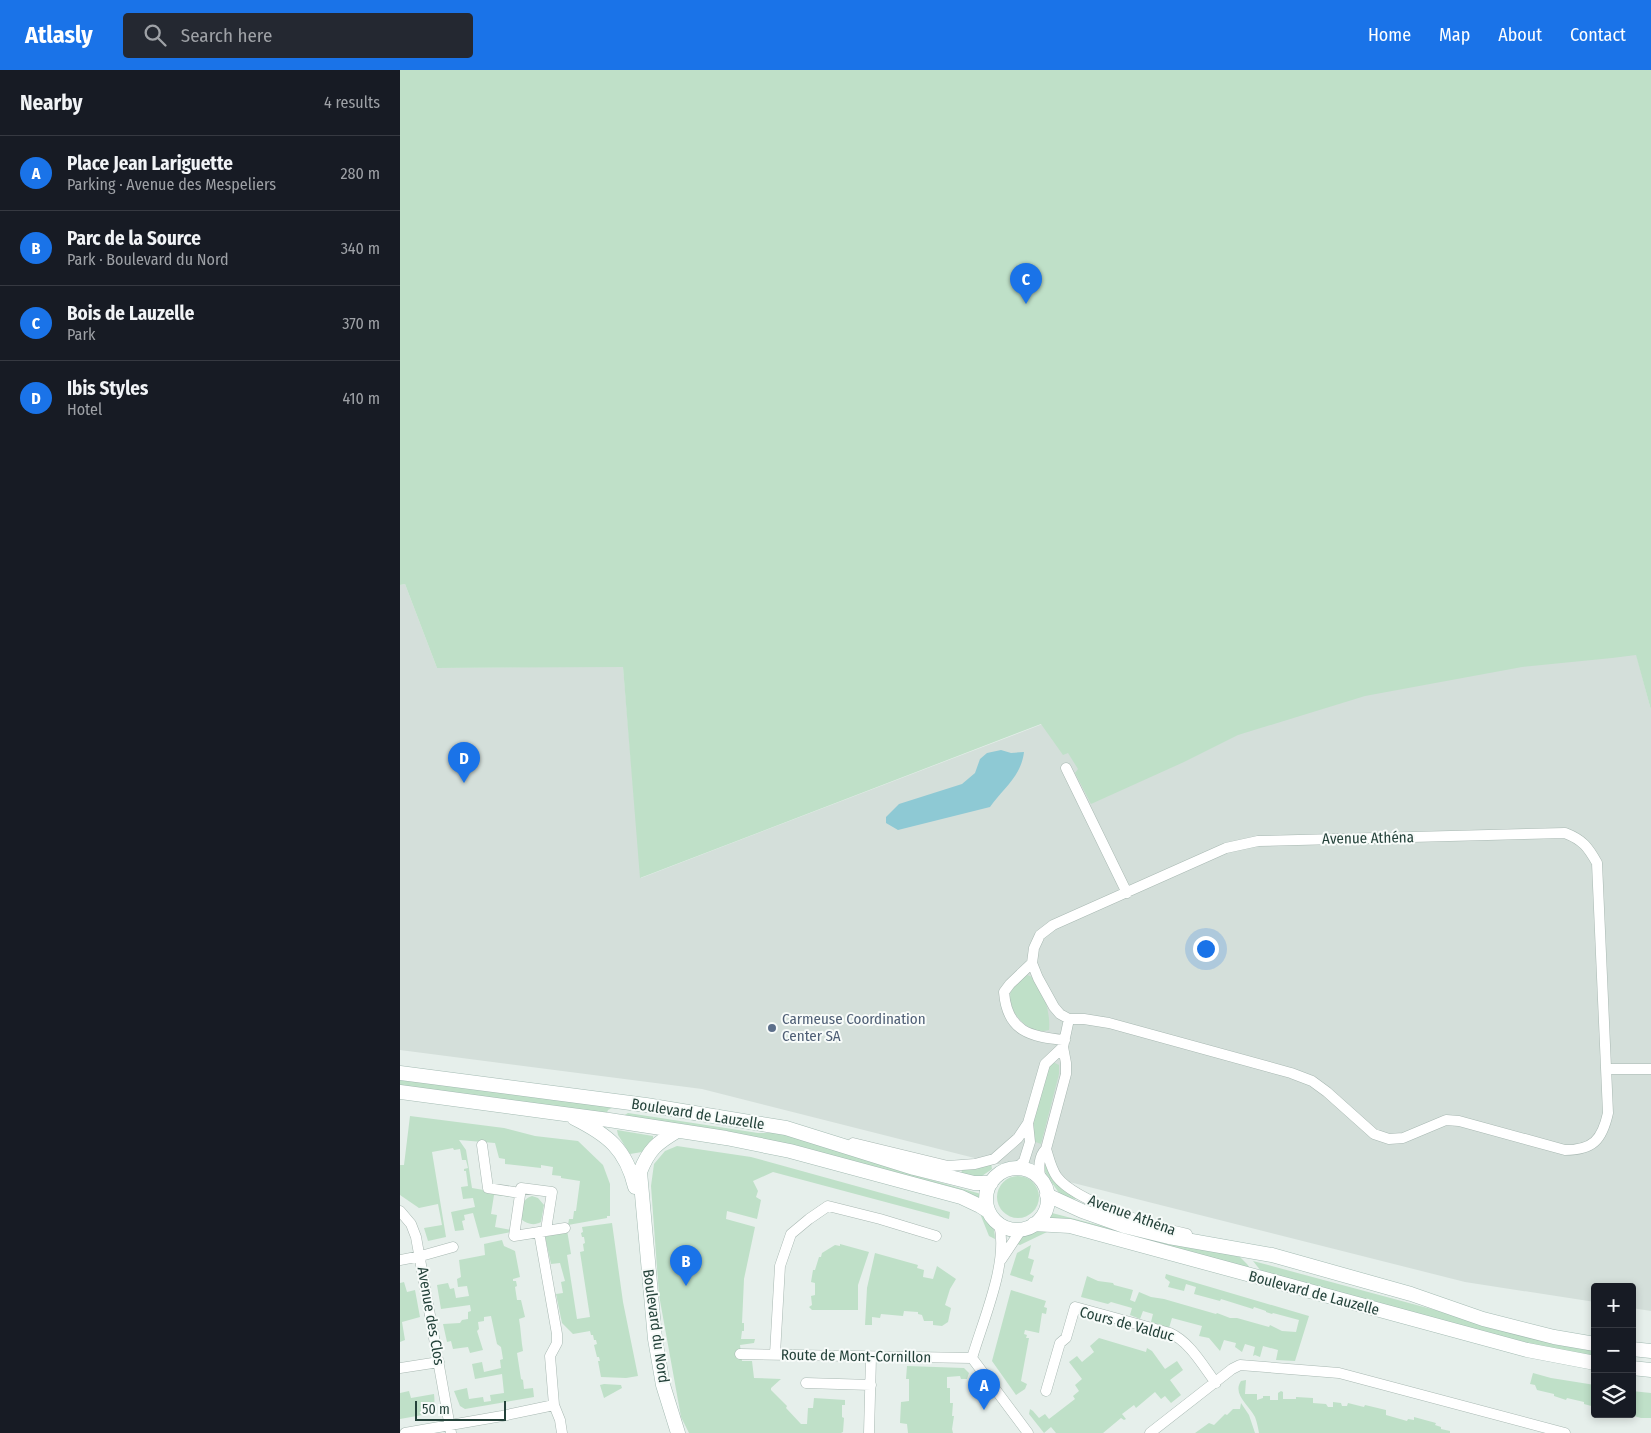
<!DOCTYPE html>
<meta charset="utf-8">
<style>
body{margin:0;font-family:"Fira Sans Condensed",sans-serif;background:#242831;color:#f1f3f6}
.controls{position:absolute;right:15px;bottom:15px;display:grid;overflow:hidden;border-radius:5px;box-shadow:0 2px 8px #0003}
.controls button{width:45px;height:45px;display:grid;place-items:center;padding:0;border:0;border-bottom:1px solid #363941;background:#171b24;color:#f1f3f6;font:25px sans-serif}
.scale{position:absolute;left:15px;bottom:12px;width:91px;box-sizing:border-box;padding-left:5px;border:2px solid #24423a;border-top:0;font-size:14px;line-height:18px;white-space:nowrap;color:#24423a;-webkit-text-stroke:4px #f7fbf9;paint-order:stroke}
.you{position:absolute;left:805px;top:878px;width:18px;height:18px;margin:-12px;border:4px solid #fff;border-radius:50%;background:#1a73e8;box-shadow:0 0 0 8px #1a73e833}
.badge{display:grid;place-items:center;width:32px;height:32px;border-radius:50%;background:#1a73e8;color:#fff;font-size:16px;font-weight:700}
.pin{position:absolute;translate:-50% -41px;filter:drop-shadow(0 1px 2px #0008)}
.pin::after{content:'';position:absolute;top:26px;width:18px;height:15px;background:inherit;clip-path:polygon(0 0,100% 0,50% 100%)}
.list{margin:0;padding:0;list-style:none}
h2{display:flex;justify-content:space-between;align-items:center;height:65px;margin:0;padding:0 20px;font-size:21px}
h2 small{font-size:16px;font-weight:400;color:#9ea1a6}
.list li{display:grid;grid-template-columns:32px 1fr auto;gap:15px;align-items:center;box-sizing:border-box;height:75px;padding:0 20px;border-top:1px solid #363941}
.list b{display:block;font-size:19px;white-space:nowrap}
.list p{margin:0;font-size:16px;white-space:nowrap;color:#9ea1a6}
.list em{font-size:16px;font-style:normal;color:#9ea1a6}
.icon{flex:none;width:28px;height:28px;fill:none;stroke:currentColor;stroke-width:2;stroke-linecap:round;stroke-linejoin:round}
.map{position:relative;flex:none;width:1251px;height:1363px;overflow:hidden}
header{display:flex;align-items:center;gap:30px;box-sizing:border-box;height:70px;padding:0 25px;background:#1a73e8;color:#fff}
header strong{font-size:24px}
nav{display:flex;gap:28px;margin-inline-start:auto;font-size:18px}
.search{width:350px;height:45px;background:#242831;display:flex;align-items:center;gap:12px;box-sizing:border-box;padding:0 18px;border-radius:5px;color:#9ea1a6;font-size:19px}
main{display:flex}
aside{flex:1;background:#171b24}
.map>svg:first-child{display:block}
</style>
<header>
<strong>Atlasly</strong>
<div class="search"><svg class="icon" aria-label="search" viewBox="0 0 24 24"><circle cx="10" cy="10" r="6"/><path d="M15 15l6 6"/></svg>Search here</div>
<nav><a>Home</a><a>Map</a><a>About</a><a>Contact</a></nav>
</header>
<main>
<aside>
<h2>Nearby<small>4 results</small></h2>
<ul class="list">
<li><span class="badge">A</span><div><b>Place Jean Lariguette</b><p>Parking · Avenue des Mespeliers</p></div><em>280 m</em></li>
<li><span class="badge">B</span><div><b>Parc de la Source</b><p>Park · Boulevard du Nord</p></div><em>340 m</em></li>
<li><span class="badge">C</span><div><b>Bois de Lauzelle</b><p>Park</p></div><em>370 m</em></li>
<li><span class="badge">D</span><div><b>Ibis Styles</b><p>Hotel</p></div><em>410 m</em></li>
</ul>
</aside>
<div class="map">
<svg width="1251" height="1363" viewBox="0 0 1251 1363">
<rect width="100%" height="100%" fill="#e6efeb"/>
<!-- built -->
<path fill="#d4dfda" d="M1217 511 1251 640V1241L1232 1238V1217H1195V1232L1065 1212 302 1019 0 980V515L5 514 37 598 223 596 241 808 666 645Z"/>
<!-- green -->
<path fill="#bfe0c8" d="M0 0H1251V640L1236 585 1212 588 1122 597 965 626 838 665 784 692 691 734 675 703 678 699 668 683 663 685 641 654 240 808 223 597 37 598 5 514 0 515Z
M627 905C643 909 651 945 649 960 626 967 600 934 614 914 617 910 623 907 627 905Z
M653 992 659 995V1004L641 1074 633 1071 634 1048 647 997Z
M0 1007 216 1036 208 1040 206 1045 0 1018Z
M228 1043 358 1063H383L466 1088 503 1102 581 1124V1129L223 1046Z
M10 1046 104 1058 135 1066 178 1071 203 1095 210 1114V1146H207V1148L168 1155 169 1149H173L174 1141H176L180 1111 161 1108V1106L152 1105 153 1097 141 1095V1098L105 1094V1089L99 1088 95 1073 59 1070 66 1080 72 1118 113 1125 112 1127 94 1125 91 1144 97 1145 95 1157 111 1160V1162L80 1168 73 1143 64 1145 65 1150 62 1151 64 1160 55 1161 51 1142 75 1137 73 1128 63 1129 61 1117 68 1116 66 1101H64V1099L68 1098 66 1090H62L60 1079 54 1080 53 1078 32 1082 46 1167 28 1171 24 1158 42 1155 38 1134 19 1138 0 1125V1095H4Z
M217 1060 253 1066V1069L242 1082 230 1084 218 1065Z
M277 1076 351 1087 550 1142 549 1149 373 1102 353 1111 358 1121 356 1127 361 1130 357 1149 327 1141 326 1149 355 1157 344 1209 342 1253H344V1261H342L341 1269H355L354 1273 340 1275 342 1291H352L354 1308 381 1309 371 1318V1320L387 1336 386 1338 401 1354H407L408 1338H413L414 1328 445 1330V1335H442V1347L444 1348 443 1362 441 1363H289L281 1347 259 1225 251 1116 254 1094 265 1081Z
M646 1084 649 1095 681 1130C675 1129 669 1128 664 1126 656 1123 650 1107 643 1099Z
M591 1093 592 1099 582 1106 561 1108 562 1098Z
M597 1127a21 21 0 1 1 42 0a21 21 0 1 1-42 0Z
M132 1126 138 1128 144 1135 141 1152C134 1156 127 1154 121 1149 122 1139 121 1129 132 1126Z
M579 1141C590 1146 595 1157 595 1169L589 1166Z
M652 1143 729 1163 788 1174 840 1187 847 1194 852 1201 649 1148Z
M212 1153 223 1232 238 1306 226 1308 201 1307 198 1291H200L199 1287H197L194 1275 197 1274 196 1270H194L193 1265H191L190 1261 173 1264 162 1253 156 1224 163 1223 161 1212 165 1211 160 1193 151 1194 145 1167 167 1160 171 1184 167 1185 177 1249 190 1247 180 1182 184 1181 183 1174 185 1173 184 1167H182L181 1163 183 1162 182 1157Z
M634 1160 647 1162 620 1175 617 1174 623 1166Z
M102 1170 104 1176 115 1181 120 1207 113 1209V1211H116L117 1216 115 1217 117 1230H121L125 1247 119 1249C121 1260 121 1270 123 1281L117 1283 121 1309 123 1310 124 1319 133 1318 134 1327 65 1339 60 1336 54 1321 67 1318 69 1329 83 1327 84 1332 91 1331 90 1325 104 1323 102 1304 75 1309 72 1294 82 1292 84 1302 101 1298 100 1290 103 1289 101 1277 97 1274 91 1246 84 1247V1251L78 1252 79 1259 77 1261 83 1280 70 1283 68 1277 53 1279 51 1271 47 1272 43 1254 60 1253 62 1250 68 1249V1242L71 1241 70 1235 41 1239 37 1215 48 1213 50 1219 54 1218 56 1228 69 1226 67 1216 58 1217 57 1209 61 1207 59 1190 85 1185 84 1174Z
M440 1174 469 1182 458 1215V1240H412L409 1237 412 1235 411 1226 415 1225V1213L411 1212 413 1200H415L419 1187H421L422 1183 435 1175 440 1176Z
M631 1175 628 1188 634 1190 630 1204 634 1206 632 1212 610 1205 617 1183Z
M475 1183 518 1195 517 1198 524 1200 523 1207 533 1209 537 1196 556 1209 550 1219 545 1235 551 1238 548 1252 542 1256 533 1255V1251H524L522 1245 518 1244V1242L504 1241 503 1246 481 1244 480 1248 472 1247V1255H465L467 1218Z
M853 1191 1102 1258 1195 1278V1290L1142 1280 865 1206Z
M766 1204 909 1246 895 1291 876 1290 878 1280 863 1276 860 1287 855 1285 853 1286 855 1277 845 1274 842 1282 835 1277 836 1273 824 1270 820 1281 809 1268 799 1266 802 1256 772 1248 769 1258 751 1252 753 1244 743 1241 740 1249 730 1245 732 1238 711 1232 708 1234 681 1227 687 1206 698 1211 713 1213 714 1215 733 1220 730 1230 735 1232 739 1222 751 1227 764 1229 816 1244 817 1243 830 1248H837L869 1257 870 1255 882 1261 896 1262 899 1250 873 1243 872 1244 866 1242V1241L854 1237 853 1239 821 1229 820 1231 794 1224 796 1217 786 1214 784 1221 768 1217 770 1212 765 1208Z
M4 1212 7 1222 15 1220 20 1247 2 1252 5 1270 0 1272V1213Z
M611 1220 646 1231 644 1237 647 1238 646 1244 642 1243 639 1263 625 1260 624 1264 627 1265 626 1268H629L621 1311 627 1314 625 1319 616 1325 592 1291Z
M699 1268 746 1282 747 1278 752 1281 765 1299 777 1291 783 1300 770 1310 781 1325 771 1333 765 1326 761 1329 755 1322 736 1338 734 1335 722 1344 726 1349 724 1350 721 1348 703 1363H656L651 1357 644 1363 629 1344 630 1339 633 1341 639 1348 645 1344 649 1349 675 1329 673 1326 679 1321 675 1315 682 1309 669 1292 677 1286 682 1292 694 1282 690 1276Z
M507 1296 564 1298 569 1303 567 1309H561L560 1306 547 1307V1318H550V1333H553L552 1346H554L552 1359 553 1363H508L507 1354 500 1353 501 1332 509 1331V1309H506Z
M1133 1303 1151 1308 1195 1315V1337L1184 1334V1332L1167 1328 1166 1330 1154 1326V1324L1137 1320 1135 1315 1130 1314Z
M846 1310 845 1324H857V1330L863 1328V1326H870V1330H878V1323L881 1321 883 1322V1329H896V1327L913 1328V1333L926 1334 928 1337H933V1332L941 1333 942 1336H947L948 1333 964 1337 965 1335 986 1340V1345L1007 1351 1008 1349 1014 1350V1347L1036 1353 1035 1355 1041 1357V1359L1050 1361V1363H859C858 1358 857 1352 855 1347 849 1335 832 1324 841 1311Z
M204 1314 221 1315 222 1318 204 1328 200 1315Z
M9 1321 11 1328 34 1324C35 1332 35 1338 28 1344L0 1349V1323Z
M1232 1321 1251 1323V1348H1241L1227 1344H1232Z
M841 1333 849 1345 855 1363H795L809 1353 814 1355 825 1344 827 1345 833 1339H840Z"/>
<!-- water -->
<path fill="#8ec9d4" d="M601 680 611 683 624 682C621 707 603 718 590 737L498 760 486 753V747L499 734 562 714 575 703 580 689 587 683Z"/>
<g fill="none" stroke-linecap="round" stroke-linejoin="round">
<!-- street casing -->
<g stroke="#a8b8b2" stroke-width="11">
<path id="street" d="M666 698 727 823
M1165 763C1183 770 1188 777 1197 793L1208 1043C1202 1070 1193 1080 1165 1080L1059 1051 1046 1050 1003 1068 989 1069 974 1064 927 1022 912 1011 891 1003 709 953 684 949H669L660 944 654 937 638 908 632 893 634 878 640 865 653 855 826 778 858 771Z
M632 893 610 914 604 922C607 962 631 967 665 970
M1207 999H1251
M453 1073 548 1096 575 1094 594 1089 618 1068 628 1053
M82 1075 88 1118 120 1123
M646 1079C649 1088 651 1099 657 1107 675 1131 757 1158 787 1164
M618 1097 624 1091 630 1072 628 1053 645 994 663 977
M640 1108C639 1098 638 1087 646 1079L666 1004V993L663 977 669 949
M0 1141 11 1154 16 1167 51 1363
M146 1160 152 1122 121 1118 114 1166 165 1158
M139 1162 157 1264V1273L150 1286 154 1335 160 1350 162 1363
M0 1190 21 1186 53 1177
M601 1190 621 1160
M340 1284 572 1288
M375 1284 380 1196 391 1164 409 1149 428 1136 480 1149 536 1166
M572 1288C583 1250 609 1192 599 1154
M572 1288 628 1363
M0 1298 39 1292
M406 1313 471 1315
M646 1321 660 1273 666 1268 675 1237 770 1263C790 1272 803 1296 816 1313
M5 1363 102 1346 154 1335
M469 1363 471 1287
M750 1363 832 1299 840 1295 939 1303 1165 1363"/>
</g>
<!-- secondary casing -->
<g stroke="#a4bbb3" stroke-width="15">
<path id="secondary" d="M0 1003 246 1035 386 1058 514 1098 574 1113H591
M0 1022 209 1050 326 1068 390 1081 561 1127 580 1136 588 1141
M174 1048C208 1065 226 1079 235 1117
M277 1061C257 1073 249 1079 240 1102L255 1269 263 1315 278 1363
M586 1129a31 31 0 1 1 62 0a31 31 0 1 1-62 0Z
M647 1125 682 1141 724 1156 769 1167 872 1185 1011 1224 1083 1249 1154 1267 1195 1274
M634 1154 670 1156 1127 1280 1195 1293
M1232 1279 1251 1281
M1232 1298 1251 1300"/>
</g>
<!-- street -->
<use href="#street" stroke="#fff" stroke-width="10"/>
<!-- secondary -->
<use href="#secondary" stroke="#fff" stroke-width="14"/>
</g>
<!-- markers -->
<circle fill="#5c6f8a" stroke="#f7fbf9" stroke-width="2" cx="372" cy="958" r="5"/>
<g text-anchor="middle" stroke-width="4" stroke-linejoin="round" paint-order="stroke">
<!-- street labels -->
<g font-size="15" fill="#24423a" stroke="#f7fbf9">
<text transform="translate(968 768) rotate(-1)" y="5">Avenue Athéna</text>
<text transform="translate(298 1044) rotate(9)" y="5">Boulevard de Lauzelle</text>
<text transform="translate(732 1145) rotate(20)" y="5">Avenue Athéna</text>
<text transform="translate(914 1223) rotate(15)" y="5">Boulevard de Lauzelle</text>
<text transform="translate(31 1246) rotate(80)" y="5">Avenue des Clos</text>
<text transform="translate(727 1254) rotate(15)" y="5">Cours de Valduc</text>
<text transform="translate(256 1256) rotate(82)" y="5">Boulevard du Nord</text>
<text transform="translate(456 1286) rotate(1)" y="5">Route de Mont-Cornillon</text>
</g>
<!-- service labels -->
<g font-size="15" fill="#4e5e75" stroke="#f7fbf9" text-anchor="start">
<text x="382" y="954">Carmeuse Coordination<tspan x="382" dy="17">Center SA</tspan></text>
</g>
</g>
</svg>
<div class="controls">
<button>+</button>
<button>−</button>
<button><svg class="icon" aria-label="layers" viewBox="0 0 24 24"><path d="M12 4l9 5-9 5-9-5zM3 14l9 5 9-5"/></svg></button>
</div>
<div class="scale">50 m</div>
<div class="you"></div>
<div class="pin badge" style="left:584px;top:1340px">A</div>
<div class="pin badge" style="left:286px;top:1216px">B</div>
<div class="pin badge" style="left:626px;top:234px">C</div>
<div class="pin badge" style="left:64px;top:713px">D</div>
</div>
</main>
